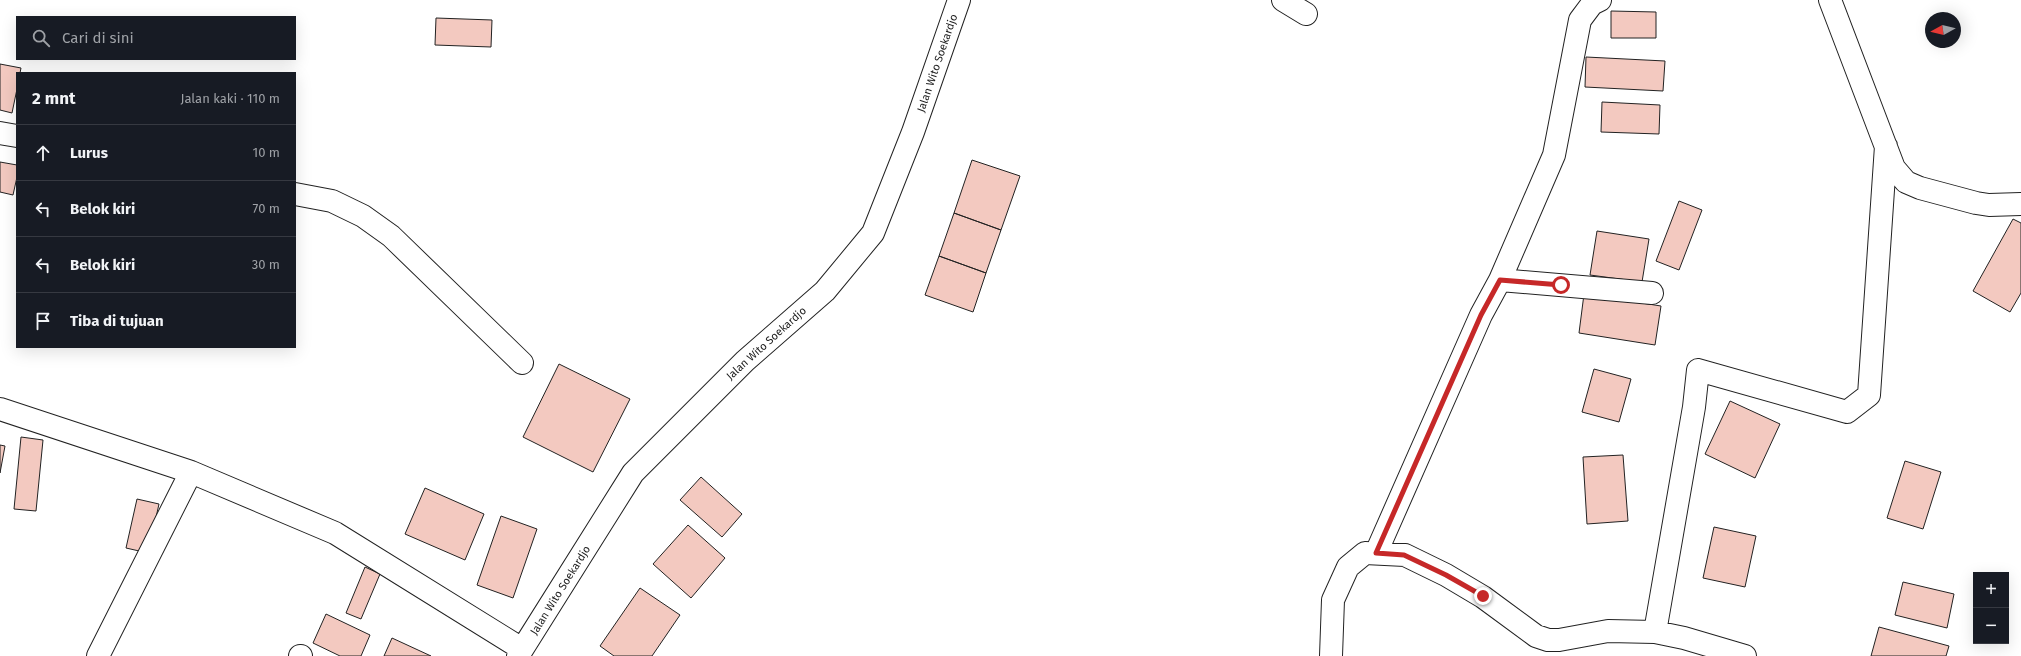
<!DOCTYPE html>
<html lang="id">
<meta charset="utf-8">
<style>
body{margin:0;font-family:"Fira Sans",sans-serif;background:#242831;color:#f1f3f6}
.controls{position:absolute;right:12px;bottom:12px;display:grid;overflow:hidden;border-radius:0px;box-shadow:0 4px 16px #0002}
.controls button{width:36px;height:36px;display:grid;place-items:center;padding:0;border:0;border-bottom:1px solid #363941;background:#171b24;color:#f1f3f6;font:20px sans-serif}
.compass{position:absolute;left:1925px;top:12px;width:36px;height:36px;border-radius:50%;background:#171b24;box-shadow:0 4px 16px #0002;rotate:262deg}
.stop{position:absolute;width:12px;height:12px;margin:-9px;border:3px solid #c62828;border-radius:50%;background:#fff}
.stop.end{background:#c62828;border-color:#fff;box-shadow:0 1px 4px #0008}
.list{margin:0;padding:0;list-style:none}
h2{display:flex;justify-content:space-between;align-items:center;height:52px;margin:0;padding:0 16px;font-size:17px}
h2 small{font-size:13px;font-weight:400;color:#9ea1a6}
.list li{display:grid;grid-template-columns:26px 1fr auto;gap:12px;align-items:center;box-sizing:border-box;height:56px;padding:0 16px;border-top:1px solid #363941}
.list b{display:block;font-size:15px;white-space:nowrap}
.list em{font-size:13px;font-style:normal;color:#9ea1a6}
.icon{flex:none;width:22px;height:22px;fill:none;stroke:currentColor;stroke-width:2;stroke-linecap:round;stroke-linejoin:round}
.map{position:relative;flex:none;width:2021px;height:656px;overflow:hidden}
.search{position:absolute;background:#171b24;box-shadow:0 4px 16px #0002;left:16px;top:16px;width:280px;height:44px;display:flex;align-items:center;gap:10px;box-sizing:border-box;padding:0 14px;border-radius:0px;color:#9ea1a6;font-size:15px}
.panel{position:absolute;background:#171b24;box-shadow:0 4px 16px #0002;left:16px;top:72px;width:280px;height:276px;border-radius:0px}
.map>svg:first-child{display:block}
</style>
<div class="map">
<svg width="2021" height="656" viewBox="0 0 2021 656">
<rect width="100%" height="100%" fill="#fff"/>
<!-- building -->
<path fill="#f3c9c0" stroke="#222" d="M1611 11 1656 12V38H1611Z
M436 18 492 20 491 47 435 45Z
M1586 57 1665 61 1663 91 1585 87Z
M0 64 21 68 20 73H17V89L12 113 0 110Z
M1602 102 1660 105 1659 134 1601 132Z
M972 160 1020 176 1001 230 954 213Z
M0 162 17 165V177L13 195 0 192Z
M1679 201 1702 210 1679 270 1656 261Z
M954 213 1001 230 986 273 939 256Z
M2013 219 2021 223V293L2010 312 1973 291Z
M1597 231 1649 239 1642 282 1590 275Z
M939 256 986 273 973 312 925 295Z
M1584 294 1661 306 1655 345 1579 333Z
M559 364 630 399 593 472 523 437Z
M1594 369 1631 379 1619 422 1582 412Z
M1730 401 1780 424 1755 478 1705 454Z
M21 437 43 440 36 511 14 509Z
M0 445 5 446 0 473Z
M1623 455 1628 521 1587 524 1583 457Z
M1905 461 1941 472 1923 529 1887 518Z
M701 477 742 514 722 537 680 500Z
M425 488 484 514 465 560 405 534Z
M137 499 159 504 148 553 126 548Z
M501 516 537 529 513 598 477 585Z
M688 525 725 558 691 598 653 564Z
M1714 527 1756 536 1745 587 1703 578Z
M365 567 380 574 361 619 346 613Z
M1903 582 1954 594 1947 628 1895 615Z
M640 588 680 615 652 656H614L600 646Z
M326 614 370 635 361 656H340L313 643Z
M1879 627 1949 646 1946 656H1871Z
M392 638 431 656H384Z"/>
<g fill="none" stroke-linecap="round" stroke-linejoin="round">
<!-- minor casing -->
<g stroke="#222" stroke-width="24">
<path id="minor" d="M1283 0 1306 14
M1830 0 1894 168 1906 182 1920 188 1976 203 1989 205 2021 204
M0 133 17 136
M295 194 332 201 363 216 391 236 522 363
M1500 280 1554 155 1580 20 1592 4 1600 0
M0 409 191 472 335 533 522 649
M1376 553 1481 315 1500 280 1652 293
M1655 632 1694 407 1698 370 1847 412 1869 395 1886 146
M98 656 191 472
M300 656H301
M518 656 633 473 745 361 825 291 873 233 913 132 959 0
M1331 656 1333 600 1348 567 1365 553 1405 555 1446 575 1483 597 1536 636 1548 640H1559L1608 631 1655 632 1684 638 1745 656"/>
</g>
<!-- minor -->
<use href="#minor" stroke="#fff" stroke-width="22"/>
</g>
<g fill="none" stroke-linecap="round" stroke-linejoin="round">
<!-- route -->
<path stroke="#c62828" stroke-width="5" d="M1483 596 1446 575 1404 555 1376 553 1481 315 1500 280 1561 285"/>
</g>
<g text-anchor="middle" stroke-width="3" stroke-linejoin="round" paint-order="stroke">
<!-- street labels -->
<g font-size="11" fill="#222" stroke="#fff">
<text transform="translate(937 63) rotate(-71)" y="4">Jalan Wito Soekardjo</text>
<text transform="translate(766 343) rotate(-42)" y="4">Jalan Wito Soekardjo</text>
<text transform="translate(560 590) rotate(-58)" y="4">Jalan Wito Soekardjo</text>
</g>
</g>
</svg>
<div class="controls">
<button>+</button>
<button>−</button>
</div>
<svg class="compass" viewBox="-18 -18 36 36"><path d="M0-13l5 13h-10z" fill="#e53935"/><path d="M0 13l5-13h-10z" fill="#9ea1a6"/></svg>
<div class="stop" style="left:1561px;top:285px"></div>
<div class="stop end" style="left:1483px;top:596px"></div>
<div class="search"><svg class="icon" aria-label="search" viewBox="0 0 24 24"><circle cx="10" cy="10" r="6"/><path d="M15 15l6 6"/></svg>Cari di sini</div>
<section class="panel">
<h2>2 mnt<small>Jalan kaki · 110 m</small></h2>
<ul class="list">
<li><svg class="icon" aria-label="ahead" viewBox="0 0 24 24"><path d="M12 20V5M6 11l6-6 6 6"/></svg><div><b>Lurus</b></div><em>10 m</em></li>
<li><svg class="icon" aria-label="left" viewBox="0 0 24 24"><path d="M17 20v-9H6M10 6l-5 5 5 5"/></svg><div><b>Belok kiri</b></div><em>70 m</em></li>
<li><svg class="icon" aria-label="left" viewBox="0 0 24 24"><path d="M17 20v-9H6M10 6l-5 5 5 5"/></svg><div><b>Belok kiri</b></div><em>30 m</em></li>
<li><svg class="icon" aria-label="arrive" viewBox="0 0 24 24"><path d="M6 21V4h12l-3 4 3 4H6"/></svg><div><b>Tiba di tujuan</b></div></li>
</ul>
</section>
</div>
